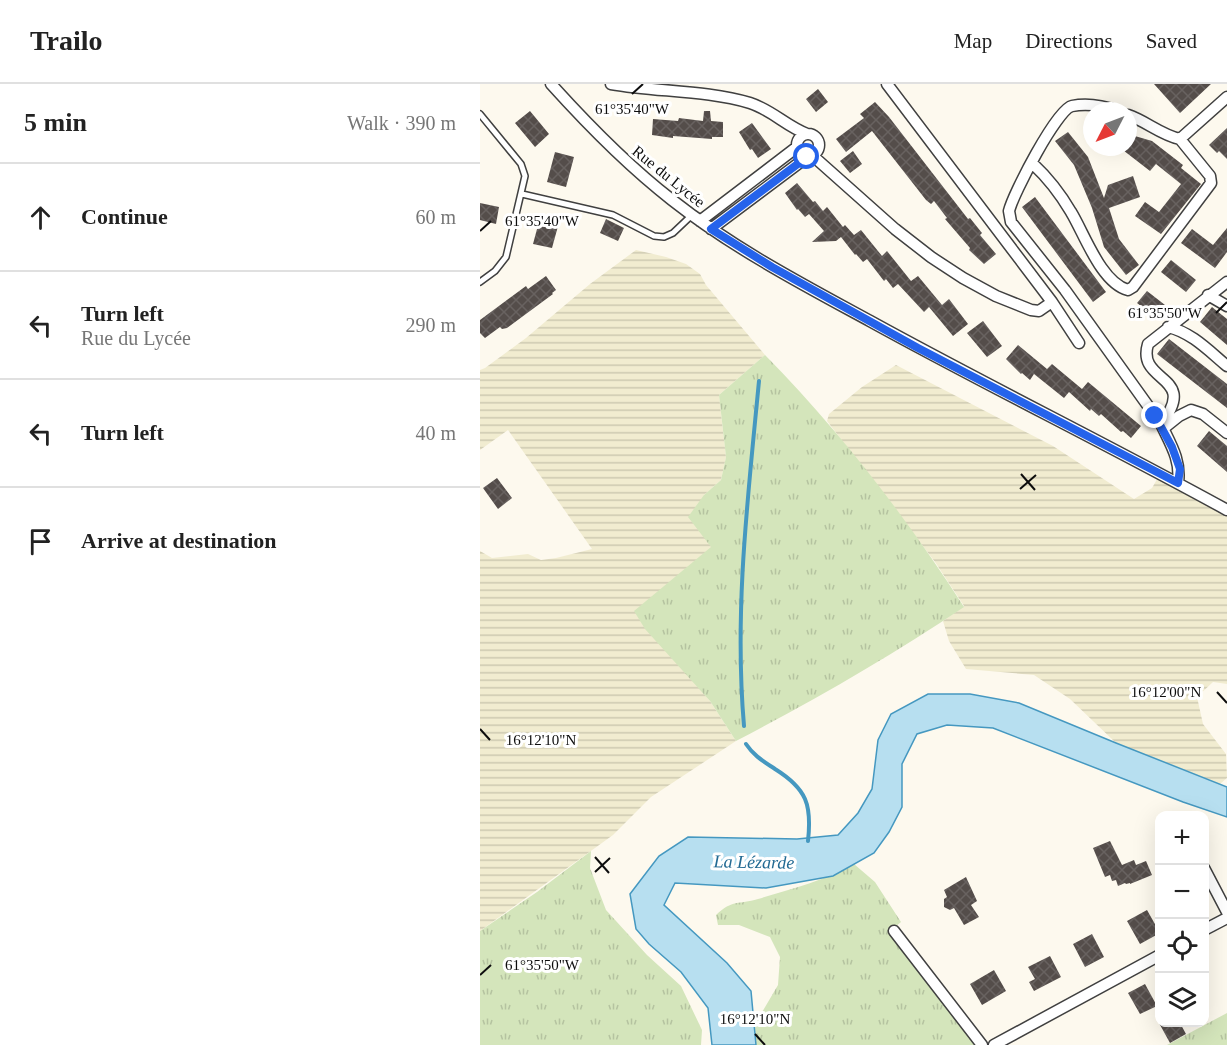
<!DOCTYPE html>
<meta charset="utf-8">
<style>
body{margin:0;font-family:Georgia,serif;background:#f2f2f2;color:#222}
.controls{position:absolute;right:18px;bottom:18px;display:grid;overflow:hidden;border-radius:12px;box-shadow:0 6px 24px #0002}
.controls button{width:54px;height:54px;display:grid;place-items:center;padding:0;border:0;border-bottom:2px solid #e0e0e0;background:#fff;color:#222;font:30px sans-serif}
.compass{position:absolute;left:603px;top:18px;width:54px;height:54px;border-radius:50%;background:#fff;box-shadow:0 6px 24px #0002;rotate:228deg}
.stop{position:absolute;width:18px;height:18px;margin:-14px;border:4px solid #2563eb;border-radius:50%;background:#fff}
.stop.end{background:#2563eb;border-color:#fff;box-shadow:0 2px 6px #0008}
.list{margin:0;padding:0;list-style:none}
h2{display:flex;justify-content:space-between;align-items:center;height:78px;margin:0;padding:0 24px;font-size:26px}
h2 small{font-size:20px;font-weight:400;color:#767676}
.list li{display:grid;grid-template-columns:39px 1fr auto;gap:18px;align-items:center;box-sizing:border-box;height:108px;padding:0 24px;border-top:2px solid #e0e0e0}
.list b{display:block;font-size:22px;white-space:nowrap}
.list p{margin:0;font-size:20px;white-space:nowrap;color:#767676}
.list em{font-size:20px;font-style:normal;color:#767676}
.icon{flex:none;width:33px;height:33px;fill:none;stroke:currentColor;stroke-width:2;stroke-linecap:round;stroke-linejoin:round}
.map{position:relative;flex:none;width:747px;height:961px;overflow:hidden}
header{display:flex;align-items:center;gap:36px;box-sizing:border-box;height:84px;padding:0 30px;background:#fff;border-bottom:2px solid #e0e0e0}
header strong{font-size:28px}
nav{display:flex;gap:33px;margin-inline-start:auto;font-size:21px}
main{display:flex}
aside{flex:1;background:#fff}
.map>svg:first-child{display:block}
</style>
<header>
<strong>Trailo</strong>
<nav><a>Map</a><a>Directions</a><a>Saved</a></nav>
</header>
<main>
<aside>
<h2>5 min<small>Walk · 390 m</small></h2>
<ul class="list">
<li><svg class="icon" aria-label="ahead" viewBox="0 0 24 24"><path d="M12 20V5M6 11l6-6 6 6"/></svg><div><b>Continue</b></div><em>60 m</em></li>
<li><svg class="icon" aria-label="left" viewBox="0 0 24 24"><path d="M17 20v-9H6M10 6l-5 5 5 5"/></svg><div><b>Turn left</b><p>Rue du Lycée</p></div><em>290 m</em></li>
<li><svg class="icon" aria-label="left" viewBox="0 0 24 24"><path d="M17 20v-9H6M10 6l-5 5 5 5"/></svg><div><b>Turn left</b></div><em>40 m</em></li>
<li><svg class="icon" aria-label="arrive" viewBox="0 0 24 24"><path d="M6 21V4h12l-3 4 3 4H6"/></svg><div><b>Arrive at destination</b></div></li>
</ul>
</aside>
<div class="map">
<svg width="747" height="961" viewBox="0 0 747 961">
<defs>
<pattern id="farmland-rules" width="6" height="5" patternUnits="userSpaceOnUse" patternTransform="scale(1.5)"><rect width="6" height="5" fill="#f1ecd0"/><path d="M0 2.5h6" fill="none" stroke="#cdc9b1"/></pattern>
<pattern id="grass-tufts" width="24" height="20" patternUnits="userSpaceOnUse" patternTransform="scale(1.5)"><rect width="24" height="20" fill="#d4e5bb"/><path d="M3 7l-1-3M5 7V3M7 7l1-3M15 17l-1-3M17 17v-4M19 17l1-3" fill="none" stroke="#b5c3a0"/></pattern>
<pattern id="building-cross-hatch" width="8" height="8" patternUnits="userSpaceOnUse" patternTransform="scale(1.5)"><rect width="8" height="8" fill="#544d4a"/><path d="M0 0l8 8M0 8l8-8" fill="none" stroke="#686260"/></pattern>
</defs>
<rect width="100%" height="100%" fill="#fdf9ee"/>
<!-- farmland -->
<path fill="url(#farmland-rules)" d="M156 166 186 173 206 180 220 190 226 201 285 271 239 311 246 373 241 396 224 411 232 463 207 590 230 617 256 657 171 713 133 751 0 847V467L12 474 48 470 61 476 76 474 112 465 28 346 0 366V286L5 284 46 254 110 200Z
M416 281 573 362 654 415 672 404 680 390 747 426V600L733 598 717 613 723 640 746 670 747 694 740 700 636 659 590 615 554 591 486 585 469 557 463 537 484 522 455 478 347 337 349 330 382 303Z"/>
<!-- grass -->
<path fill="url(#grass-tufts)" d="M285 271C359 346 427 434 484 523 411 572 335 616 256 657L230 617 165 545 154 527 231 463 208 433 224 411 241 396 246 373 239 311Z
M111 767 110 784 126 826 167 871 201 902 222 946 221 961H0V847L57 808Z
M374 780 395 798 421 838 409 848 495 961H276L275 940 298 901 300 873 290 853 259 841H238L236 831C253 815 258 821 278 815 311 805 344 797 374 780Z
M747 929V961H687Z"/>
<!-- water -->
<path fill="#b7dff0" stroke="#4598c0" stroke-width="1.5" d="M448 610H490L539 619 636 659 747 703V733L703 718 513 644 467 641 437 650 422 680V723L409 748 394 769 353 792 286 804 195 799 184 821 247 879 271 907 276 961H232L228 924 201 888 169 860 156 845 150 810 179 772 208 753 317 755 358 751 378 729 392 705 398 656 411 630Z"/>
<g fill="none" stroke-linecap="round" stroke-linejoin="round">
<!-- stream -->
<path stroke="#4598c0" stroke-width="4" d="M264 642C254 527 268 412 279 297
M266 660C274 672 283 677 295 685 327 705 332 721 328 757"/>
</g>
<!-- building -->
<path fill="url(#building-cross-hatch)" d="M674 0H731L700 29Z
M338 5 348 18 336 28 326 15Z
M395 18 409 33 488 135 490 134 502 149 500 151 516 170 504 180 489 166 490 164 465 135 467 134 454 117 451 120 446 116 392 47 366 68 356 55 384 34 380 30Z
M50 27 69 50 55 63 35 39Z
M224 27H230L231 37 243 38V53H232V55L193 52V54L172 51 173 35 198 37 199 34 223 37Z
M272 39 291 65 278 74 272 65 270 66 259 48Z
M747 44V75L739 67 737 69 729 61Z
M588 48 608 73 624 114 628 101 653 92 660 113 629 124 639 155 659 181 646 191 624 163 612 124 594 81 575 57Z
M648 50 672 57 703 81 701 84 721 100 681 150 655 132 665 118 679 128 701 100 676 80 670 87 639 63H648Z
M373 67 382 80 370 89 360 77Z
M75 68 94 73 86 103 67 98Z
M317 99 333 118 335 117 343 127 347 123 363 143 365 141 374 151 381 146 402 172 407 167 431 197 438 192 462 221 469 215 488 240 473 252 449 223 444 228 418 200 413 204 406 195 404 197 387 175 383 178 376 170 375 171 361 153 356 157 332 158 344 147 329 130 325 133 318 125 317 126 305 109Z
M555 113 626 208 613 218 542 123Z
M0 119 19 123 16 140 0 136Z
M61 130 80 135 72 164 53 160Z
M126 135 144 144 138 157 120 149Z
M747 144V168L735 184 701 159 712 145 733 161Z
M691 176 716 196 706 208 681 188Z
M66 192 76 206 72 209 73 210 27 244 22 245 20 243 5 254 0 249V236L46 202 48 205Z
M667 207 685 221 675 233 657 219Z
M732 223 747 235V261L720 238Z
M503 237 522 262 507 273 487 249Z
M689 255 747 300V324L677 270Z
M538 261 567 285 572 280 602 305 608 298 661 342 651 354 643 347 641 348 621 330 619 332 611 325 610 327 589 308 584 314 554 290 550 296 542 289 541 290 526 275Z
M729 347 747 362V388L717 362Z
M17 394 32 414 18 425 3 404Z
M630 757 642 781 654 776 656 781 666 777 672 791 650 800V799L646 800 645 799 638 802 636 796 632 797 630 791 625 793 613 764Z
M486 793 497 817 491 821 499 833 484 841 474 824 470 826 464 823V815L467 813 464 806Z
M667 826 680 849 660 860 647 837Z
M612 850 624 873 605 883 593 860Z
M570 872 581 893 554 907 549 898 555 895 548 883Z
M514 886 526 907 502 921 490 900Z
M665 900 677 922 660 930 648 909Z
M679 939H700L706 950 690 959Z"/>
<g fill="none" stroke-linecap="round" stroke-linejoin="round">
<!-- service casing -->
<g stroke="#404040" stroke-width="8">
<path id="service" d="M0 30 41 80 45 92 26 173 15 187 0 198
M42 110 133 131 174 152 184 153 193 149 212 131"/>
</g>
<!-- minor casing -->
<g stroke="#404040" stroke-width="13">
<path id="minor" d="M71 0C108 41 148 82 192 116 253 164 322 200 390 237 508 302 629 361 747 426
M131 0C177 8 226 6 270 19 292 26 306 42 327 50
M407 0 572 218 599 259
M638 27C624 22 607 19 592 22 577 25 533 110 529 127L531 138 585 206 681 340C691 361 701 376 698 399
M317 61a11 11 0 1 1 22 0a11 11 0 1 1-22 0Z
M700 55 747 13
M333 72 415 145 451 173 483 194 516 212 551 226 559 227 572 218
M553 80C567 93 581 111 591 128 604 149 621 199 648 206L653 203 731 99 730 92 700 55C681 51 666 37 648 31
M220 137 317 63
M231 145 327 73
M728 211 747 222
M688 243C711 248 729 267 747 282
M681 340C720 290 656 300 668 260L747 198
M684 344 699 332 711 326 723 330 747 349
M724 784 747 828
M724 846 747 834
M414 847 502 961
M514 961 680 871"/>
</g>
<!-- service -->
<use href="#service" stroke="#fff" stroke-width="5"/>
<!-- minor -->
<use href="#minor" stroke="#fff" stroke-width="10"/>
</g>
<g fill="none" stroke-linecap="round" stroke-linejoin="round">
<!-- route -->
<path stroke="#2563eb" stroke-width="8" d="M327 73 231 145 292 183 438 264 698 399 700 385 692 363 675 332"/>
</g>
<!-- ticks -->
<path fill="none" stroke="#0d0d0d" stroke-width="2" d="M152 10 163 0M0 147 11 137M736 229 747 218M541 390 555 406M540 405 556 391M737 608 747 619M0 645 10 656M115 773 129 789M115 788 130 774M0 891 11 881M275 950 285 961"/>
<g text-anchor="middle" stroke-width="6" stroke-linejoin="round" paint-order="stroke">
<!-- street labels -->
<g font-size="16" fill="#0d0d0d" stroke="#fff">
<text transform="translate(189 92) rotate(39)" y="6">Rue du Lycée</text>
</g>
<!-- water labels -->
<g font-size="18" font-style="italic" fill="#226a93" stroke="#fff">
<text transform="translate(274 778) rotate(1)" y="6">La Lézarde</text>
</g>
</g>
<g font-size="15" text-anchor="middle" fill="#0d0d0d" stroke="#fff" stroke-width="6" stroke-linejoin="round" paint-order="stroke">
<text x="152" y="30">61°35'40"W</text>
<text x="62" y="142">61°35'40"W</text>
<text x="685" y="234">61°35'50"W</text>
<text x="686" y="613">16°12'00"N</text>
<text x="61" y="661">16°12'10"N</text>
<text x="62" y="886">61°35'50"W</text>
<text x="275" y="940">16°12'10"N</text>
</g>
</svg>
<div class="controls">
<button>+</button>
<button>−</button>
<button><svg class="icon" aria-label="locate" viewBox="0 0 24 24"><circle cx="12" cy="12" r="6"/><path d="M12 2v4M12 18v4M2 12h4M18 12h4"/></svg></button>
<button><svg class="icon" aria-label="layers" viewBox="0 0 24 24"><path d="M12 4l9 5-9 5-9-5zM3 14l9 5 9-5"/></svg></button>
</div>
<svg class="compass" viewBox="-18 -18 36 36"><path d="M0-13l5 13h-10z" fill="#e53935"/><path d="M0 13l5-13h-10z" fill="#767676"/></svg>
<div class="stop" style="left:327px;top:73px"></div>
<div class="stop end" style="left:675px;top:332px"></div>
</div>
</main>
